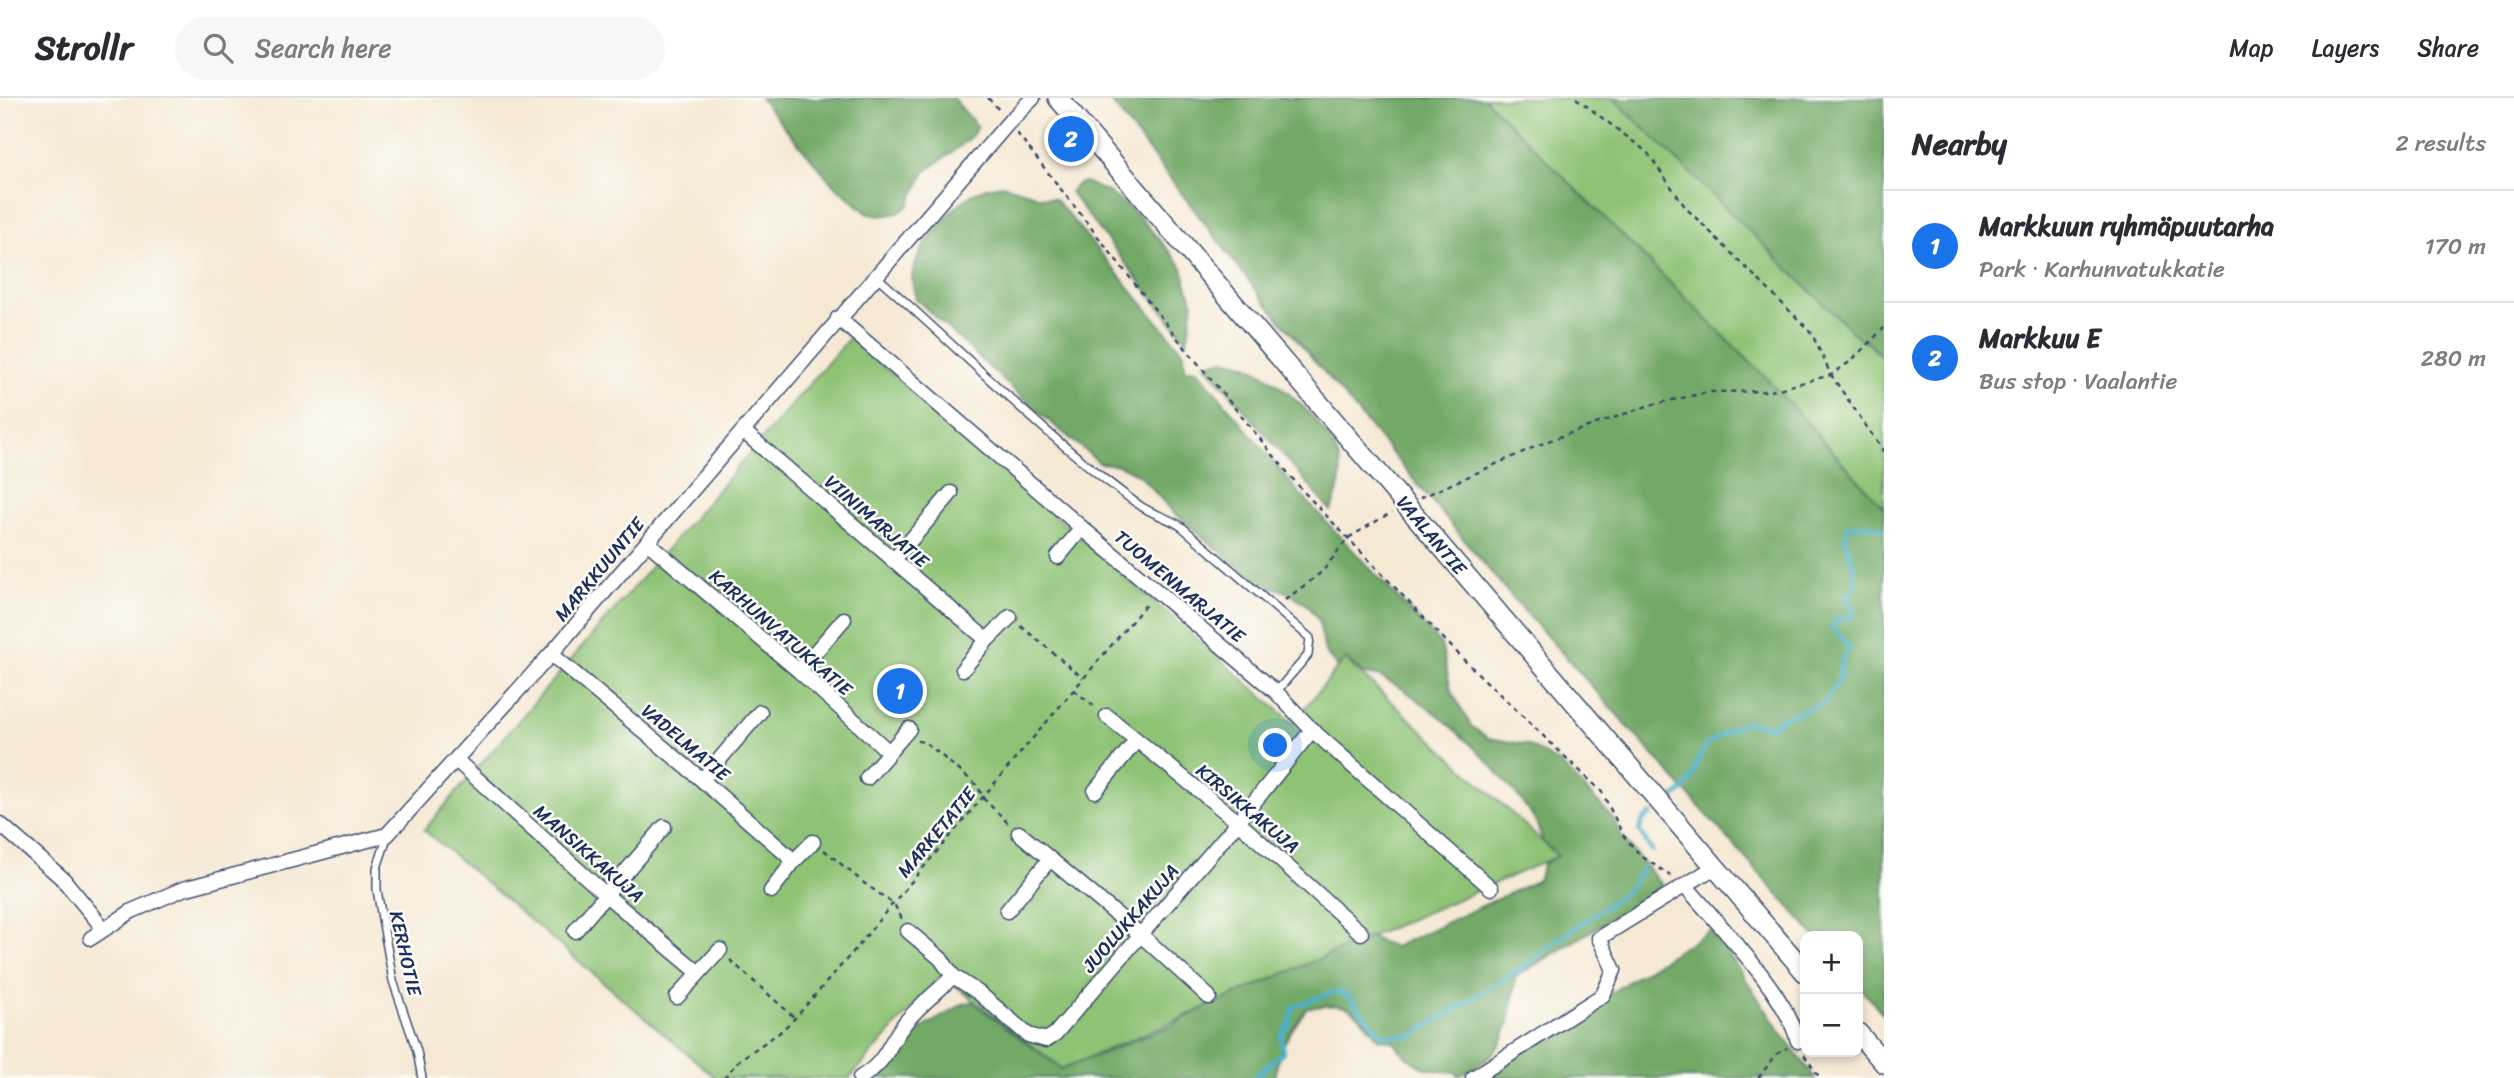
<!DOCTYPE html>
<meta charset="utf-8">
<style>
body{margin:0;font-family:Sriracha,sans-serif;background:#f7f7f7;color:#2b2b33}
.controls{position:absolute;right:21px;bottom:21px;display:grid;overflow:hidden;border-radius:14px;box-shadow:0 4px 10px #0003}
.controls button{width:63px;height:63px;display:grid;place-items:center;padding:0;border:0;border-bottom:2px solid #e1e1e2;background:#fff;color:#2b2b33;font:35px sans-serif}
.you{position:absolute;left:1276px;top:648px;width:24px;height:24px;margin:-18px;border:5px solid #fff;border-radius:50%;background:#1a73e8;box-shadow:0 0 0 10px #1a73e833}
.badge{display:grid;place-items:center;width:46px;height:46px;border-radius:50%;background:#1a73e8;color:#fff;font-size:23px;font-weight:700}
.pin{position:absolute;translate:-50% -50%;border:4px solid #fff;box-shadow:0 2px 7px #0006}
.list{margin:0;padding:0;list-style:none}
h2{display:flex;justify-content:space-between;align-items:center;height:91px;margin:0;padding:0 28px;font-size:30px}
h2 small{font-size:23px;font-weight:400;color:#7c7c81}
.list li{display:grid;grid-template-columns:46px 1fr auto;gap:21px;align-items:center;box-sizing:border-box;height:112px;padding:0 28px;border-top:2px solid #e1e1e2}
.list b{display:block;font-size:26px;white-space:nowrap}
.list p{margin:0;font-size:23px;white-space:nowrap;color:#7c7c81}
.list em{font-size:23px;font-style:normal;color:#7c7c81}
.icon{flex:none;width:38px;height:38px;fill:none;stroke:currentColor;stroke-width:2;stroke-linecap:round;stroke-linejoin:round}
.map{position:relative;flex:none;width:1884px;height:980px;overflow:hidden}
header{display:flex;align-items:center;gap:42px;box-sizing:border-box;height:98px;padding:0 35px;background:#fff;border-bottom:2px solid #e1e1e2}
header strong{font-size:33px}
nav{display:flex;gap:38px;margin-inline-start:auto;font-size:24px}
.search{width:490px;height:63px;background:#f7f7f7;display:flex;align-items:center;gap:18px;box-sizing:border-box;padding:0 24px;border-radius:38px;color:#7c7c81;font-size:26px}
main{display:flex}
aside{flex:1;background:#fff}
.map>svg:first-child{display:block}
</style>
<header>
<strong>Strollr</strong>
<div class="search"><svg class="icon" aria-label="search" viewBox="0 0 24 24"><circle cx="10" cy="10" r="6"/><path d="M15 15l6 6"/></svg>Search here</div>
<nav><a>Map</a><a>Layers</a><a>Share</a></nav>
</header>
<main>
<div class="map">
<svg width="1884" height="980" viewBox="0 0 1884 980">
<rect width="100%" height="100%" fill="#fdfcf7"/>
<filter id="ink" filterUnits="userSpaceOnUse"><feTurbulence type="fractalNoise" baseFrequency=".0143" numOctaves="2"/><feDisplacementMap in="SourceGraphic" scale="14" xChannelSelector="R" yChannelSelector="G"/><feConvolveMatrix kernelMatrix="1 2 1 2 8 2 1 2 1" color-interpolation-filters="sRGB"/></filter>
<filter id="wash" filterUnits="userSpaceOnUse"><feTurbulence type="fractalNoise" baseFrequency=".00686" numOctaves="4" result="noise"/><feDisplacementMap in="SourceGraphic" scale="28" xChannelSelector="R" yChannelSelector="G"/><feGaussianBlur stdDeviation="1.57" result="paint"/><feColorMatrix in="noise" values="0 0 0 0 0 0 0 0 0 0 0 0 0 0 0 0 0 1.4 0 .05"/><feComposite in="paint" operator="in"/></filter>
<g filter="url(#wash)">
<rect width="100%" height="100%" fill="#f5e9d4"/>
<!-- green -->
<path fill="#8ec375" stroke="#54796a" stroke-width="2" d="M1484 0H1613L1862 242 1868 245 1884 261V417L1768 282Z
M850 239 1293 625 1345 561 1558 758 1062 971 941 877 850 980H716L424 732Z"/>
<!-- forest -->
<path fill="#72a966" stroke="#466c62" stroke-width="2" d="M760 0H953L978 29 968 42 925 74 908 108 898 115 879 118 867 115 832 85Z
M1108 0H1484L1768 282 1884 410V917L1858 887V838H1815L1511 498 1263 201Z
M1613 0H1884V261L1864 240 1862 243Z
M1084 84 1110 95 1138 117 1181 167 1193 206 1187 244 1070 94 1077 86Z
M1004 87 1041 99 1055 101 1184 255 1185 271H1197L1299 395 1441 546 1451 592 1471 628 1488 640 1528 647 1561 666 1612 719 1623 741 1664 789 1515 879C1513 905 1511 936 1492 957 1484 966 1469 972 1459 978L1455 974C1422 973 1412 967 1392 943L1378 940C1352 907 1349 904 1307 910 1292 932 1275 952 1276 980H876L921 931 963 906 972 904 1062 971 1172 927 1195 914 1370 839 1394 849 1538 782 1544 765 1558 758 1543 744 1536 724 1521 702 1485 660 1441 619 1403 591 1381 579 1361 575 1346 561 1338 570 1325 554 1319 523 1307 507 1287 494 1256 483 1175 416 1139 377 1119 367 1100 365 1030 307 916 201C915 195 912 186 912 180 914 152 950 110 973 96 982 90 993 88 1004 87Z
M1225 261C1232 263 1239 264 1246 267 1278 280 1333 331 1340 366 1343 383 1336 398 1331 413L1205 266Z
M1712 831 1780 933 1815 980H1475Z"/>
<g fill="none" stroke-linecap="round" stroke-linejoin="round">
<!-- stream -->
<path stroke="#4ab0c9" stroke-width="4.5" d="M1673 700C1700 680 1690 677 1703 652 1710 640 1733 631 1746 624L1771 629 1782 620 1824 606 1838 584 1842 562 1850 550 1832 529 1837 521 1849 520 1855 514 1846 501 1855 490 1854 468 1845 442 1848 428 1869 427 1884 431
M1651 716 1643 722 1639 733 1652 753
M1254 980 1283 954 1281 937 1289 927 1293 909 1334 894 1347 897 1382 937 1412 938 1532 864 1545 851 1625 795 1643 771"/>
</g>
</g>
<g filter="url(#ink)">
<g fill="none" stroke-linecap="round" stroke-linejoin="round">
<!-- lane casing -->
<g stroke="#3c4b70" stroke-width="10">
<path id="lane" d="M876 178C963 254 1045 339 1139 407 1151 416 1168 419 1182 429L1310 540 1308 557 1276 594
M388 737 377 770V792L393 883 417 953 422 980"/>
</g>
<!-- street casing -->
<g stroke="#3c4b70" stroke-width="17">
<path id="street" d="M838 220 1082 430 1276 594 1312 632 1491 790
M743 333 987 542
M647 444 799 573 889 654
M1058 459 1082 430
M893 463 951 395
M551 556 702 682 794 763
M963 571 987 542 1010 519
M799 573 844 521
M1107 618 1238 724 1361 835
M456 662 606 797 699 875
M867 680 909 631
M702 682 760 614
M1095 693 1136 643
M0 726 63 781 104 831
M1019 735 1141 837 1209 899
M1685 787C1719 828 1785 893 1798 943
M771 793 794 763 813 744
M1007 813 1050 761
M575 833 664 729
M908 833 941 861 953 878 979 895 1028 937 1046 942 1055 936 1238 724 1312 632
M91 840 132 813 183 791 387 737 551 556 1009 24 1033 0
M677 899 720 852
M860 980C888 962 885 952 902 929 915 910 937 895 953 878
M1473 980 1603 897 1614 872 1599 840 1715 769"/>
</g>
<!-- secondary casing -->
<g stroke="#3c4b70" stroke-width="22">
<path id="secondary" d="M1058 0 1805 874
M1858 935 1884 965"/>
</g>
<!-- path -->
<path stroke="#3c4b70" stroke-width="2.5" stroke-dasharray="5 5" stroke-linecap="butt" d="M988 0 1000 13
M1576 0 1647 54 1686 110 1811 234 1831 277 1884 354
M1017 35 1178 241 1302 392 1464 562 1602 694 1623 737 1641 758 1671 778
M1420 400 1548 343 1650 307 1709 294 1771 293 1831 277 1851 263 1884 230
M1285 502 1322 474 1348 440 1392 414
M1021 528 1083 580
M1074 592 1096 610
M917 643 925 644 978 688 983 700 1009 726
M824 752 864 785 894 806 902 821
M730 862 795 920
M1804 957 1820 980
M724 980 739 962 779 935 795 920 860 846 879 822 1148 504
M1758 980 1777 956 1787 950"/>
<!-- lane -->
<use href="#lane" stroke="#fff" stroke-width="7"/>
<!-- street -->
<use href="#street" stroke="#fff" stroke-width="14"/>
<!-- secondary -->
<use href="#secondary" stroke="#fff" stroke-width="19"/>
</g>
</g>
<g text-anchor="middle" stroke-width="5" stroke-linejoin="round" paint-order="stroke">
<!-- street labels -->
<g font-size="19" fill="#1b2f5e" stroke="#fdfcf7">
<text transform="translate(877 423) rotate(41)" y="7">VIINIMARJATIE</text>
<text transform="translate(1432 437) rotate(50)" y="7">VAALANTIE</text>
<text transform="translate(599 471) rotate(-50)" y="7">MARKKUUNTIE</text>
<text transform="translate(1180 488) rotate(40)" y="7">TUOMENMARJATIE</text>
<text transform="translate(781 534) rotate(41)" y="7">KARHUNVATUKKATIE</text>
<text transform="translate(686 644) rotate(40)" y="7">VADELMATIE</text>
<text transform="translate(1248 710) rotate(40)" y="7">KIRSIKKAKUJA</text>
<text transform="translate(936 734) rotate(-50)" y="7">MARKETATIE</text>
<text transform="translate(589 755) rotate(41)" y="7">MANSIKKAKUJA</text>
<text transform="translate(1130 820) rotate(-49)" y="7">JUOLUKKAKUJA</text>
<text transform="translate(406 855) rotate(77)" y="7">KERHOTIE</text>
</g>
</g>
</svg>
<div class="controls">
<button>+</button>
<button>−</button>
</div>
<div class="you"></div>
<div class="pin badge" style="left:900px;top:593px">1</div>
<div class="pin badge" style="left:1071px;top:41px">2</div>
</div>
<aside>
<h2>Nearby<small>2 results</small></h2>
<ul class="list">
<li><span class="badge">1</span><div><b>Markkuun ryhmäpuutarha</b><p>Park · Karhunvatukkatie</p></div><em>170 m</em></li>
<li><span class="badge">2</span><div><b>Markkuu E</b><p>Bus stop · Vaalantie</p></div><em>280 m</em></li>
</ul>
</aside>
</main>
